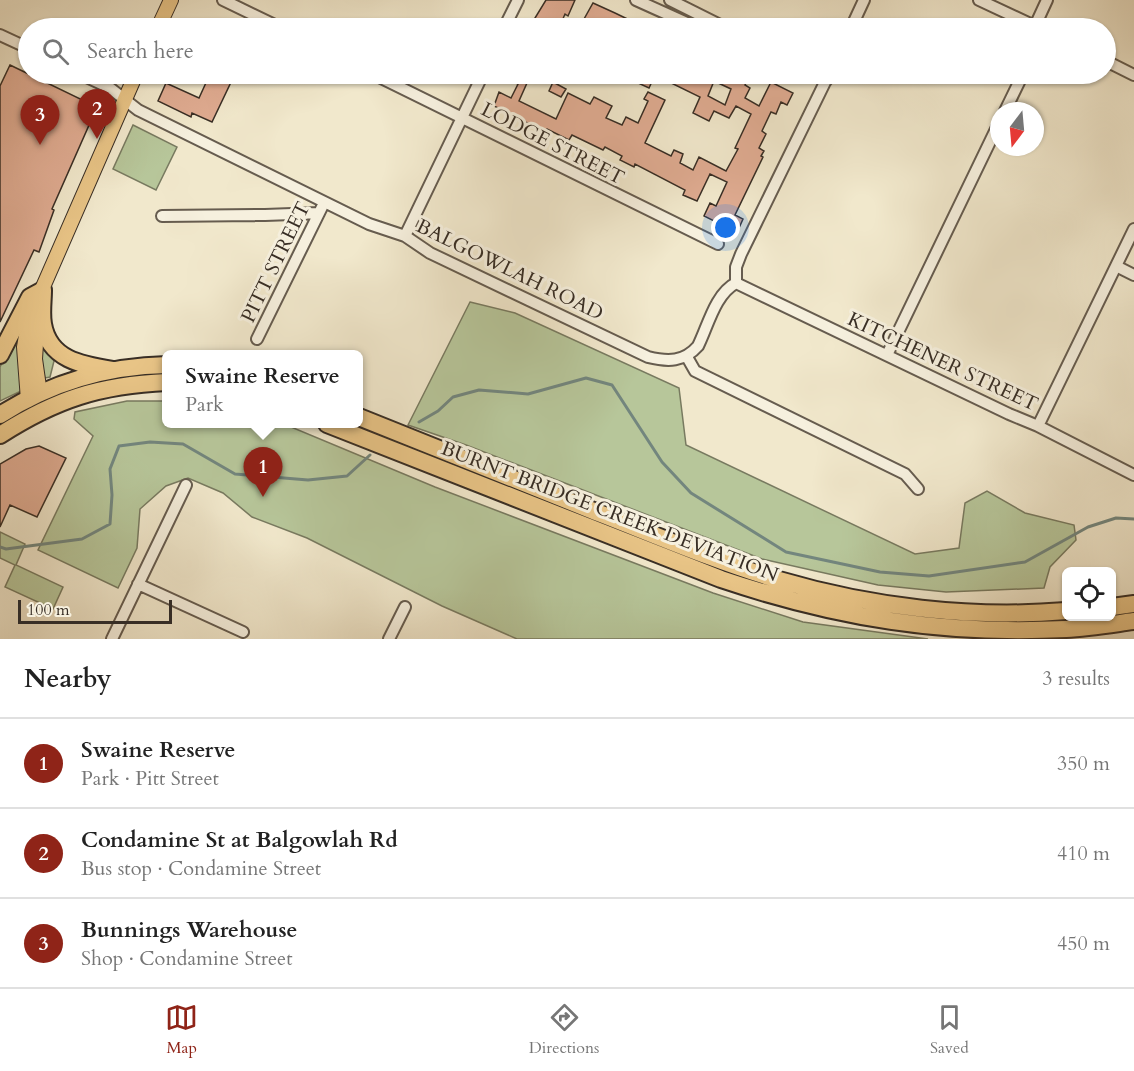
<!DOCTYPE html>
<meta charset="utf-8">
<style>
body{margin:0;font-family:Cardo,serif;background:#f2f2f2;color:#222}
.controls{position:absolute;right:18px;bottom:18px;display:grid;overflow:hidden;border-radius:9px;box-shadow:0 2px 4px #0004}
.controls button{width:54px;height:54px;display:grid;place-items:center;padding:0;border:0;border-bottom:2px solid #e0e0e0;background:#fff;color:#222;font:30px sans-serif}
.compass{position:absolute;left:990px;top:102px;width:54px;height:54px;border-radius:50%;background:#fff;box-shadow:0 2px 4px #0004;rotate:196deg}
.scale{position:absolute;left:18px;bottom:15px;width:154px;box-sizing:border-box;padding-left:6px;border:3px solid #382e25;border-top:0;font-size:16px;line-height:21px;white-space:nowrap;color:#382e25;-webkit-text-stroke:4px #f6f0de;paint-order:stroke}
.you{position:absolute;left:726px;top:228px;width:21px;height:21px;margin:-15px;border:4px solid #fff;border-radius:50%;background:#1a73e8;box-shadow:0 0 0 9px #1a73e833}
.badge{display:grid;place-items:center;width:39px;height:39px;border-radius:50%;background:#8f2418;color:#fff;font-size:20px;font-weight:700}
.pin{position:absolute;translate:-50% -50px;filter:drop-shadow(0 2px 3px #0008)}
.pin::after{content:'';position:absolute;top:32px;width:21px;height:18px;background:inherit;clip-path:polygon(0 0,100% 0,50% 100%)}
.popup{position:absolute;left:162px;top:350px;width:201px;height:78px;box-sizing:border-box;display:grid;place-content:center;border-radius:9px;background:#fff;filter:drop-shadow(0 2px 4px #0005);font-size:20px;white-space:nowrap;color:#767676}
.popup b{font-size:22px;color:#222}
.popup::after{content:'';position:absolute;left:50%;top:100%;margin-left:-12px;border:12px solid transparent;border-top-color:#fff}
.list{margin:0;padding:0;list-style:none}
h2{display:flex;justify-content:space-between;align-items:center;height:78px;margin:0;padding:0 24px;font-size:26px}
h2 small{font-size:20px;font-weight:400;color:#767676}
.list li{display:grid;grid-template-columns:39px 1fr auto;gap:18px;align-items:center;box-sizing:border-box;height:90px;padding:0 24px;border-top:2px solid #e0e0e0}
.list b{display:block;font-size:22px;white-space:nowrap}
.list p{margin:0;font-size:20px;white-space:nowrap;color:#767676}
.list em{font-size:20px;font-style:normal;color:#767676}
.icon{flex:none;width:33px;height:33px;fill:none;stroke:currentColor;stroke-width:2;stroke-linecap:round;stroke-linejoin:round}
.map{position:relative;flex:none;width:1134px;height:639px;overflow:hidden}
.search{position:absolute;background:#fff;box-shadow:0 2px 4px #0004;left:18px;right:18px;top:18px;height:66px;display:flex;align-items:center;gap:15px;box-sizing:border-box;padding:0 21px;border-radius:33px;color:#767676;font-size:22px}
.sheet{height:348px;background:#fff}
nav{display:flex;justify-content:space-around;align-items:center;box-sizing:border-box;height:84px;border-top:2px solid #e0e0e0;background:#fff;font-size:16px;color:#767676}
nav a{display:grid;justify-items:center;gap:3px}
nav .on{color:#8f2418}
.map>svg:first-child{display:block}
</style>
<div class="map">
<svg width="1134" height="639" viewBox="0 0 1134 639">
<rect width="100%" height="100%" fill="#f1e8cc"/>
<filter id="stains"><feTurbulence type="fractalNoise" baseFrequency=".00333" numOctaves="4"/><feColorMatrix values="0 0 0 0 .2 0 0 0 0 .09 0 0 0 0 .02 0 0 0 .5 -.17"/></filter>
<radialGradient id="worn" r=".72"><stop offset=".6" stop-color="#630" stop-opacity="0"/><stop offset="1" stop-color="#630" stop-opacity=".3"/></radialGradient>
<!-- green -->
<path fill="#b7c69a" stroke="#787a60" stroke-width="1.5" d="M133 125 177 147 156 190 113 169Z
M470 302 515 313 679 388 686 445 915 554 959 548 965 503 987 491 1025 513 1074 525 1076 540 1050 567 1044 588 946 592 878 585 762 559 466 445 408 425Z
M17 333 21 335V391L0 401V367Z
M42 345 55 357 50 377 45 378 41 363Z
M127 401H167V424H284L435 487 713 593 803 622 928 639H517L442 606 307 538 252 517 223 493 188 478 166 486 140 509 137 548 118 588 38 550 93 436 74 419 75 412Z
M0 532 25 544 16 565 63 587 53 609 5 587 15 565 0 558Z"/>
<g fill="none" stroke-linecap="round" stroke-linejoin="round">
<!-- stream -->
<path stroke="#73867e" stroke-width="3" d="M419 422 438 411 453 397 479 390 528 394 586 378 612 385 662 462 691 493 786 552 880 572 929 576 1025 562 1088 527 1116 518 1134 519
M0 547 6 549 82 539 110 524 112 495 110 469 119 446 150 442 183 444 235 474 308 480 347 476 370 455"/>
</g>
<!-- building -->
<path fill="#dfab91" stroke="#382e25" stroke-width="1.5" fill-rule="evenodd" d="M546 0H575L568 16 565 14 559 28H537L541 21 535 18Z
M593 3 615 13 646 28H579Z
M10 65 97 107 52 209 54 210 39 252 34 250 0 322V86Z
M210 74H219L232 80 212 122 192 113 191 117 158 101 166 83 199 98Z
M513 74H531L519 101 556 119 568 93 590 104 594 97 612 106 606 118 622 125 626 117 638 123 648 101 644 99 648 92 665 100 645 143 671 156 674 150 683 154 680 163 693 170 699 157 726 171 738 149 735 148 751 114 736 106 729 118 714 111 709 121 693 113 700 97 655 75 649 88 638 83 643 74H732L747 81 745 85 750 88 745 98 759 106 771 82 793 93 787 105 781 102 776 114 771 112 762 131 766 134 759 148 764 151 761 156 763 157 735 215 743 219 739 228 732 230 704 216 710 203 716 206 727 182 710 174 697 201 683 195 685 190 635 164 634 167 620 160 622 156 605 147 603 150 572 135 569 140 547 129 546 131 540 128 539 129 494 106 499 92 511 98 518 84 510 80ZM714 81 731 89 725 105 708 96Z
M553 82 566 89 561 97 549 91Z
M39 446 66 458 37 517 10 505 0 527V464L26 449Z"/>
<g fill="none" stroke-linecap="round" stroke-linejoin="round">
<!-- minor casing -->
<g stroke="#665c4f" stroke-width="14">
<path id="minor" d="M223 0 281 28
M636 0 698 28
M670 0 726 28
M979 0 1039 28
M1035 26 1047 0
M504 28 518 0
M851 28 864 0
M0 35 28 48
M1106 61 1134 75
M80 74 110 88 138 110 369 224 405 236 430 253 648 357C668 362 684 362 698 346 708 326 715 294 736 283
M373 74 718 244
M811 74 826 81
M1005 111 1023 74
M162 216 265 215 319 213
M405 236 483 74
M1116 266 1134 275
M736 283 1009 414 1038 426 1134 475
M736 283V267L741 254 829 74
M257 339 322 207
M887 355 999 123
M687 357 695 371 905 474 918 489
M1038 426 1134 229
M138 584 243 632
M112 639 186 485
M389 639 405 607"/>
</g>
<!-- major casing -->
<g stroke="#382e25" stroke-width="16">
<path id="major" d="M158 28 171 0
M38 313 35 359 40 394
M28 400 24 347 29 319 136 74"/>
</g>
<!-- highway casing -->
<g stroke="#382e25" stroke-width="20">
<path id="highway" d="M0 355 30 297 43 290C43 301 41 313 43 324 49 360 82 365 113 370
M0 415C50 383 108 366 167 365
M359 417C436 448 514 479 591 510 653 534 715 561 779 580 871 607 971 619 1066 611
M327 424 721 579C837 618 943 635 1066 629 1089 628 1112 624 1134 621
M0 435C56 399 100 385 167 382
M1112 607 1134 604"/>
</g>
<!-- minor -->
<use href="#minor" stroke="#f6f0de" stroke-width="10"/>
<!-- major -->
<use href="#major" stroke="#e8c486" stroke-width="14"/>
<!-- highway -->
<use href="#highway" stroke="#e8c486" stroke-width="16"/>
</g>
<g text-anchor="middle" stroke-width="6" stroke-linejoin="round" paint-order="stroke">
<!-- street labels -->
<g font-size="20" fill="#382e25" stroke="#f6f0de">
<text transform="translate(553 143) rotate(27)" y="7">LODGE STREET</text>
<text transform="translate(275 262) rotate(-64)" y="7">PITT STREET</text>
<text transform="translate(510 269) rotate(26)" y="7">BALGOWLAH ROAD</text>
<text transform="translate(943 361) rotate(25)" y="7">KITCHENER STREET</text>
<text transform="translate(610 511) rotate(21)" y="7">BURNT BRIDGE CREEK DEVIATION</text>
</g>
</g>
<rect width="100%" height="100%" filter="url(#stains)"/>
<rect width="100%" height="100%" fill="url(#worn)"/>
</svg>
<div class="controls">
<button><svg class="icon" aria-label="locate" viewBox="0 0 24 24"><circle cx="12" cy="12" r="6"/><path d="M12 2v4M12 18v4M2 12h4M18 12h4"/></svg></button>
</div>
<svg class="compass" viewBox="-18 -18 36 36"><path d="M0-13l5 13h-10z" fill="#e53935"/><path d="M0 13l5-13h-10z" fill="#767676"/></svg>
<div class="scale">100 m</div>
<div class="you"></div>
<div class="pin badge" style="left:263px;top:497px">1</div>
<div class="popup"><b>Swaine Reserve</b>Park</div>
<div class="pin badge" style="left:97px;top:139px">2</div>
<div class="pin badge" style="left:40px;top:145px">3</div>
<div class="search"><svg class="icon" aria-label="search" viewBox="0 0 24 24"><circle cx="10" cy="10" r="6"/><path d="M15 15l6 6"/></svg>Search here</div>
</div>
<section class="sheet">
<h2>Nearby<small>3 results</small></h2>
<ul class="list">
<li><span class="badge">1</span><div><b>Swaine Reserve</b><p>Park · Pitt Street</p></div><em>350 m</em></li>
<li><span class="badge">2</span><div><b>Condamine St at Balgowlah Rd</b><p>Bus stop · Condamine Street</p></div><em>410 m</em></li>
<li><span class="badge">3</span><div><b>Bunnings Warehouse</b><p>Shop · Condamine Street</p></div><em>450 m</em></li>
</ul>
</section>
<nav>
<a class="on"><svg class="icon" aria-label="map" viewBox="0 0 24 24"><path d="M3 6l6-2 6 2 6-2v14l-6 2-6-2-6 2zM9 4v14M15 6v14"/></svg>Map</a>
<a><svg class="icon" aria-label="directions" viewBox="0 0 24 24"><path d="M12 3l9 9-9 9-9-9zM9 14v-3h6M13 9l2 2-2 2"/></svg>Directions</a>
<a><svg class="icon" aria-label="saved" viewBox="0 0 24 24"><path d="M7 4h10v16l-5-4-5 4z"/></svg>Saved</a>
</nav>
